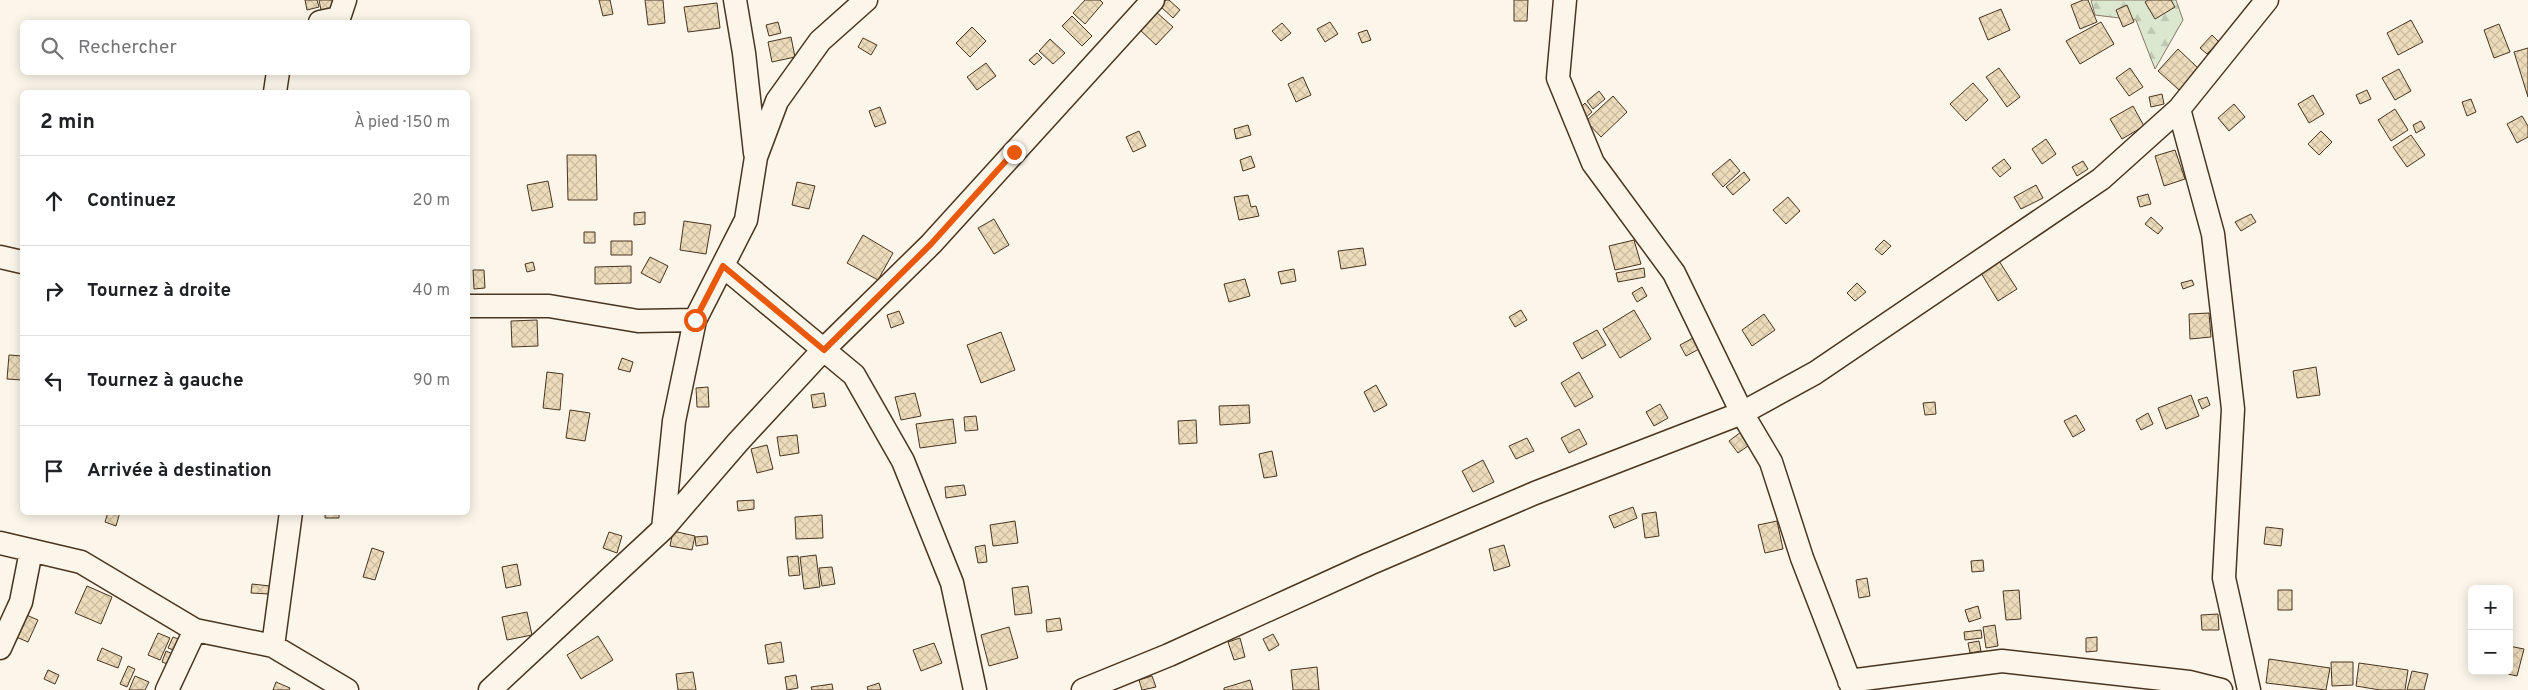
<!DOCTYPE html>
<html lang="fr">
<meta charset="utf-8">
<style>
body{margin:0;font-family:Overpass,sans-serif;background:#f6f6f6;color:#202124}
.controls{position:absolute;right:15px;bottom:15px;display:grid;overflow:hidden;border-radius:8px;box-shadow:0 2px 12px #0003}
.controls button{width:45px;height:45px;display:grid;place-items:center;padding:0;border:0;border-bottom:1px solid #e0e0e0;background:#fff;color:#202124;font:25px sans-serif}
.stop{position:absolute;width:15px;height:15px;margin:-11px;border:4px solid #ea580c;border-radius:50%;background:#fff}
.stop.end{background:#ea580c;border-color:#fff;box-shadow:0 1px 5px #0008}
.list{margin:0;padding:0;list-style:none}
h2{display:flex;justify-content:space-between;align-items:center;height:65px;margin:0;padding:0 20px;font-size:21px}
h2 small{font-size:16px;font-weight:400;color:#757577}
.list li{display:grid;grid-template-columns:32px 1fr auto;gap:15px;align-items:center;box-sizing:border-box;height:90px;padding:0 20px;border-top:1px solid #e0e0e0}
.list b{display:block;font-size:19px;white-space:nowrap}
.list em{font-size:16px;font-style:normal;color:#757577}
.icon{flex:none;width:28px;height:28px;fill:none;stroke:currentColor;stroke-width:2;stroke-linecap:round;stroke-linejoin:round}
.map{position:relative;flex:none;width:2528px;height:690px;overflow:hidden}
.search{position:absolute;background:#fff;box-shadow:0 2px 12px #0003;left:20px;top:20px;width:450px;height:55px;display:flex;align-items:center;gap:12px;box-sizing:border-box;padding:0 18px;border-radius:8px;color:#757577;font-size:19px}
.panel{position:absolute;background:#fff;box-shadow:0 2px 12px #0003;left:20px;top:90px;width:450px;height:425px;border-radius:8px}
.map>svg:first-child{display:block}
</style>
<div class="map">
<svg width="2528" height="690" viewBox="0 0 2528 690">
<defs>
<pattern id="forest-firs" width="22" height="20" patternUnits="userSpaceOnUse" patternTransform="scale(1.25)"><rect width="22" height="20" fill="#dce7d0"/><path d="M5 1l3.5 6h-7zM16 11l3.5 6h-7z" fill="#bec7b2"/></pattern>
<pattern id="building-cross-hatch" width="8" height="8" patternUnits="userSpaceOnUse" patternTransform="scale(1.25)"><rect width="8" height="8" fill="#ecdcbc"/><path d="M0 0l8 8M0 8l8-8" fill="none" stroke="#ccbda1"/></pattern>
</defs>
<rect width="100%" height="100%" fill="#fbf6e9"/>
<!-- forest -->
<path fill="url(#forest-firs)" stroke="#887966" d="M2091 0H2176L2183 20 2155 69 2136 20 2095 15Z"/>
<!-- building -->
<path fill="url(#building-cross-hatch)" stroke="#4a3520" d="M305 0H317L319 7 307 10Z
M319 0H333L334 8 321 10Z
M599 0H610L613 14 603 16Z
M645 0H663L665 23 648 25Z
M1085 0H1100L1103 3 1085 24 1073 13Z
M1166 0H1169L1180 10 1173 18 1160 6Z
M1514 0H1528L1527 21H1514Z
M2083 0H2088L2097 22 2080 29 2071 5Z
M2148 0H2171L2175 7 2155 19 2145 2Z
M717 3 720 28 688 32 684 7Z
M2127 5 2134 22 2123 27 2116 10Z
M2001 9 2010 30 1988 40 1979 18Z
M1155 11 1173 27 1156 45 1139 29Z
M1072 16 1092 36 1082 46 1062 26Z
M2411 20 2423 42 2398 55 2387 33Z
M778 22 781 33 769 36 766 25Z
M1330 22 1338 34 1325 42 1317 29Z
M2101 22 2114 44 2080 64 2066 41Z
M1282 23 1291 33 1281 41 1272 31Z
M2499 24 2510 52 2494 58 2484 30Z
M972 27 986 41 970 57 956 43Z
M1367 30 1371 40 1362 43 1358 33Z
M2212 35 2219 42 2207 54 2200 48Z
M791 37 795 57 772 62 768 42Z
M863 38 877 45 871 55 858 47Z
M1050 39 1065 53 1053 64 1039 51Z
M2528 48V97L2514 52Z
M2178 49 2199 69 2179 90 2158 71Z
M1037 53 1042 58 1034 65 1029 60Z
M986 63 996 76 977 90 967 77Z
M1999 68 2020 97 2007 107 1986 77Z
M2130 68 2143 87 2129 96 2116 78Z
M2399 69 2411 91 2395 100 2382 78Z
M1303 77 1311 95 1296 102 1288 84Z
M1973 83 1988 100 1966 121 1950 104Z
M2367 90 2371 99 2360 104 2356 95Z
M1599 91 1605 99 1593 109 1587 101Z
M2162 94 2164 104 2151 107 2149 97Z
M2313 95 2324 114 2309 123 2298 104Z
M1613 96 1627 112 1601 137 1586 121Z
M2471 99 2476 112 2467 116 2462 102Z
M1585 103 1592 112 1584 119 1577 111Z
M2234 104 2245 117 2229 131 2218 118Z
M2133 106 2144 126 2122 139 2110 119Z
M880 107 886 123 875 127 869 111Z
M2395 109 2408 130 2391 141 2378 120Z
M2522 116 2528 126V137L2517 143 2507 124Z
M2421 121 2425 128 2416 133 2413 125Z
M1248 125 1251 135 1236 139 1234 129Z
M1139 131 1146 146 1133 152 1126 137Z
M2321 131 2332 142 2319 155 2308 144Z
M2411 135 2425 155 2407 167 2393 147Z
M2046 139 2056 154 2042 164 2032 149Z
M2175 150 2185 179 2164 186 2155 156Z
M567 155H596L597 200H568Z
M1251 156 1255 167 1243 171 1240 160Z
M1730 159 1740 171 1723 187 1712 174Z
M2004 159 2011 168 2000 177 1992 168Z
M2083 161 2088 169 2077 176 2072 167Z
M1744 172 1750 180 1733 195 1726 187Z
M548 181 553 207 532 211 527 185Z
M797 182 815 186 809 209 792 205Z
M2036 185 2043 198 2021 209 2014 197Z
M2148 194 2151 204 2140 207 2137 197Z
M1248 195 1251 207 1256 206 1259 216 1239 220 1234 197Z
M1788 197 1800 211 1786 224 1773 210Z
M645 212V224L634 225V213Z
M2251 214 2256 222 2241 231 2235 222Z
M2151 217 2163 228 2158 234 2145 224Z
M994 219 1009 245 994 254 978 228Z
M684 221 711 225 706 254 680 250Z
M584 232H595V243H584Z
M863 235 893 253 878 280 847 263Z
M1634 240 1641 264 1615 270 1609 246Z
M1884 240 1891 246 1882 255 1875 249Z
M611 241H632V255H611Z
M1363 248 1366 265 1341 269 1338 251Z
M650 257 668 266 660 283 641 273Z
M1999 261 2017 289 1998 301 1981 273Z
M533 262 535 270 527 272 525 264Z
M631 266V283L595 284V267Z
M1644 268 1645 277 1618 282 1616 273Z
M1294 269 1296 281 1281 284 1278 272Z
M473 270H484L485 288 474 289Z
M1245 279 1250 296 1229 302 1224 284Z
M2192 280 2194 285 2183 289 2181 283Z
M1857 283 1866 292 1855 301 1847 293Z
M1642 287 1647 296 1637 302 1632 293Z
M1521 310 1527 320 1515 327 1509 317Z
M1634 310 1651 339 1620 358 1603 329Z
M899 311 904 323 891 328 887 315Z
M2209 313 2211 337 2190 339 2189 314Z
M1764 314 1775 330 1752 346 1742 330Z
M537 320 538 346 512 347 511 321Z
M1597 330 1606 345 1582 359 1573 343Z
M1001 332 1015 370 981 383 967 345Z
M1693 338 1699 349 1686 356 1680 345Z
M9 355 22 356V380L7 379Z
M622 358 633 362 630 372 618 369Z
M2316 367 2320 395 2297 398 2293 371Z
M547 372 563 374 560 410 543 408Z
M1579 372 1593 397 1575 407 1561 383Z
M1376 385 1387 405 1374 412 1364 392Z
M708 387 709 407H697L696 388Z
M824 393 826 406 813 408 811 395Z
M915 393 921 416 901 420 895 397Z
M2191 395 2199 416 2166 429 2158 408Z
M2207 397 2210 405 2202 409 2198 400Z
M1935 402 1936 414 1925 415 1923 403Z
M1660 404 1668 418 1654 426 1646 412Z
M1249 405 1250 423 1220 425 1219 406Z
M570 410 590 413 585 441 566 438Z
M2148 413 2153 424 2141 430 2136 420Z
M2076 415 2085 430 2073 437 2064 421Z
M976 416 978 430 965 431 964 417Z
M953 419 956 443 920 448 916 424Z
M1196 420 1197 443 1179 444 1178 421Z
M1579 429 1587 444 1569 453 1561 438Z
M1745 429 1755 441 1738 453 1729 441Z
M797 435 799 453 780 456 777 437Z
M1527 438 1534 451 1516 459 1509 446Z
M767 445 773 469 757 473 751 449Z
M1272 451 1277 476 1264 478 1259 454Z
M1483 460 1494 482 1473 492 1462 471Z
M964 485 966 495 946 498 945 487Z
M754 500V509L738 511 737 501Z
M1633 507 1637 518 1614 528 1609 516Z
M108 512H120L116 526 105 522Z
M325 512H339V518H325Z
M1656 512 1659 536 1645 538 1642 514Z
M822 515 823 538 796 539 795 517Z
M1015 521 1018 543 993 546 990 525Z
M1777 521 1783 549 1765 553 1758 525Z
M2266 527 2283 529 2281 546 2264 544Z
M673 531 695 536 692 550 670 546Z
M609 532 622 536 617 553 603 548Z
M707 536 708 544 696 546 695 537Z
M985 545 987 562 978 563 975 547Z
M1504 545 1510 566 1494 571 1489 549Z
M372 548 384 552 375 580 363 577Z
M816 555 820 587 804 589 800 557Z
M798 556 800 575 789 576 787 557Z
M1983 560 1984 571 1972 572 1971 561Z
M517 564 521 585 506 588 502 567Z
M832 567 835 584 822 586 819 568Z
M1867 578 1870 596 1859 598 1856 580Z
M252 584 270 586 269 594 251 593Z
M87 586 112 597 101 624 75 613Z
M1028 586 1032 613 1015 615 1012 588Z
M2019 590 2021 619 2006 620 2003 591Z
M2278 590H2292V610H2278Z
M1978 606 1981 618 1969 622 1965 610Z
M527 612 532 635 507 640 502 617Z
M24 614 38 620 28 642 14 636Z
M2218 614 2219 630H2202L2201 615Z
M1060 618 1062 630 1047 632 1046 620Z
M1995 625 1998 646 1986 648 1983 627Z
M1009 627 1018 658 989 666 981 635Z
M1981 630 1982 638 1965 640 1964 632Z
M158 633 170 638 160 660 148 655Z
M1273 634 1279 645 1269 651 1263 639Z
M598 636 613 660 581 679 567 655Z
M173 637 186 642 181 653 168 648Z
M2097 637V651L2086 652V638Z
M1240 638 1245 657 1234 660 1228 642Z
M1979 641 1981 651 1970 653 1968 643Z
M781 642 784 662 768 664 765 645Z
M934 643 942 663 921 671 913 650Z
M2509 646 2524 649 2517 676 2503 673 2509 671Z
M102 648 122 657 118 668 97 660Z
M166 651 180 657 176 667 162 662Z
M2269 659 2330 668 2326 690 2266 683Z
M2331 662H2353V685L2332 686Z
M2359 663 2408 670 2405 690H2380L2356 686Z
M128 666 135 669 127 687 120 684Z
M1317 667 1319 690H1293L1291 670Z
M48 670 59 675 55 684 44 679Z
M2412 671 2428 674 2424 690H2407Z
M693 672 696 690H678L676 674Z
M796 675 798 688 787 690 785 677Z
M135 676 149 682 145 690H129Z
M1152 676 1156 687 1142 690 1139 680Z
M1250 680 1253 690H1224V688Z
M276 682 290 688 289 690H273Z
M879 683 881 690H868L867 687Z
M832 684 833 690H812L811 687Z"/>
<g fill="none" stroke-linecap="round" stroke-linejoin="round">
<!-- minor casing -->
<g stroke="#4a3520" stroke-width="25">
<path id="minor" d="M735 0 744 53 755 153
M1565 0 1558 78 1593 163 1674 273 1742 413 1771 462 1802 558 1853 690
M320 22 339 18 345 0
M275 92 278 72
M2179 109 2213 234 2233 409 2224 578 2249 690
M0 257 22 262
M723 266 854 375 903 461 952 583 975 690
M468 306H549L638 321 695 320
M663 529 738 442 824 349 931 244 1153 0
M0 543 81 562 195 630 273 646 347 690
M273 646 291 512
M0 648 21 602 31 551
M1849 681 2002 661 2189 682 2221 690
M167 690 195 630
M490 690 663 529 674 421 695 320 746 220 756 157 777 101 820 41 866 0
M1083 690 1169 655 1369 564 1535 493 1742 413 1815 373 2101 179 2179 109 2267 0"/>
</g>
<!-- minor -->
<use href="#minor" stroke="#fbf6e9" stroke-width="22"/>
</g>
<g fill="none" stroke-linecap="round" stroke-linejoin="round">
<!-- route -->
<path stroke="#ea580c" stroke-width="6" d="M695 320 723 266 824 350 931 244 1014 152"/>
</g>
</svg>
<div class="controls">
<button>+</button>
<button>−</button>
</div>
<div class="stop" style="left:695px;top:320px"></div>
<div class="stop end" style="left:1014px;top:152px"></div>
<div class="search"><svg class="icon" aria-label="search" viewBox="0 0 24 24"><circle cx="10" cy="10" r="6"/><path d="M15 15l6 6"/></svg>Rechercher</div>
<section class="panel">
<h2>2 min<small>À pied · 150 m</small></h2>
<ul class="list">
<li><svg class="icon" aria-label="ahead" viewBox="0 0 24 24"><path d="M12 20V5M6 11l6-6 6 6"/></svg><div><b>Continuez</b></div><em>20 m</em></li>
<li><svg class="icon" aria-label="right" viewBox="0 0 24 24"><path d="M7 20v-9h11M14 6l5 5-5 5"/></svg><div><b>Tournez à droite</b></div><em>40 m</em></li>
<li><svg class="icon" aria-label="left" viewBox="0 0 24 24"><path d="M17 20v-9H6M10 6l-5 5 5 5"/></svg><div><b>Tournez à gauche</b></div><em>90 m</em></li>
<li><svg class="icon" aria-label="arrive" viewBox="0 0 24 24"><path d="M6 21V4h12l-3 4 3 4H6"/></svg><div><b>Arrivée à destination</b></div></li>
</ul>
</section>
</div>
